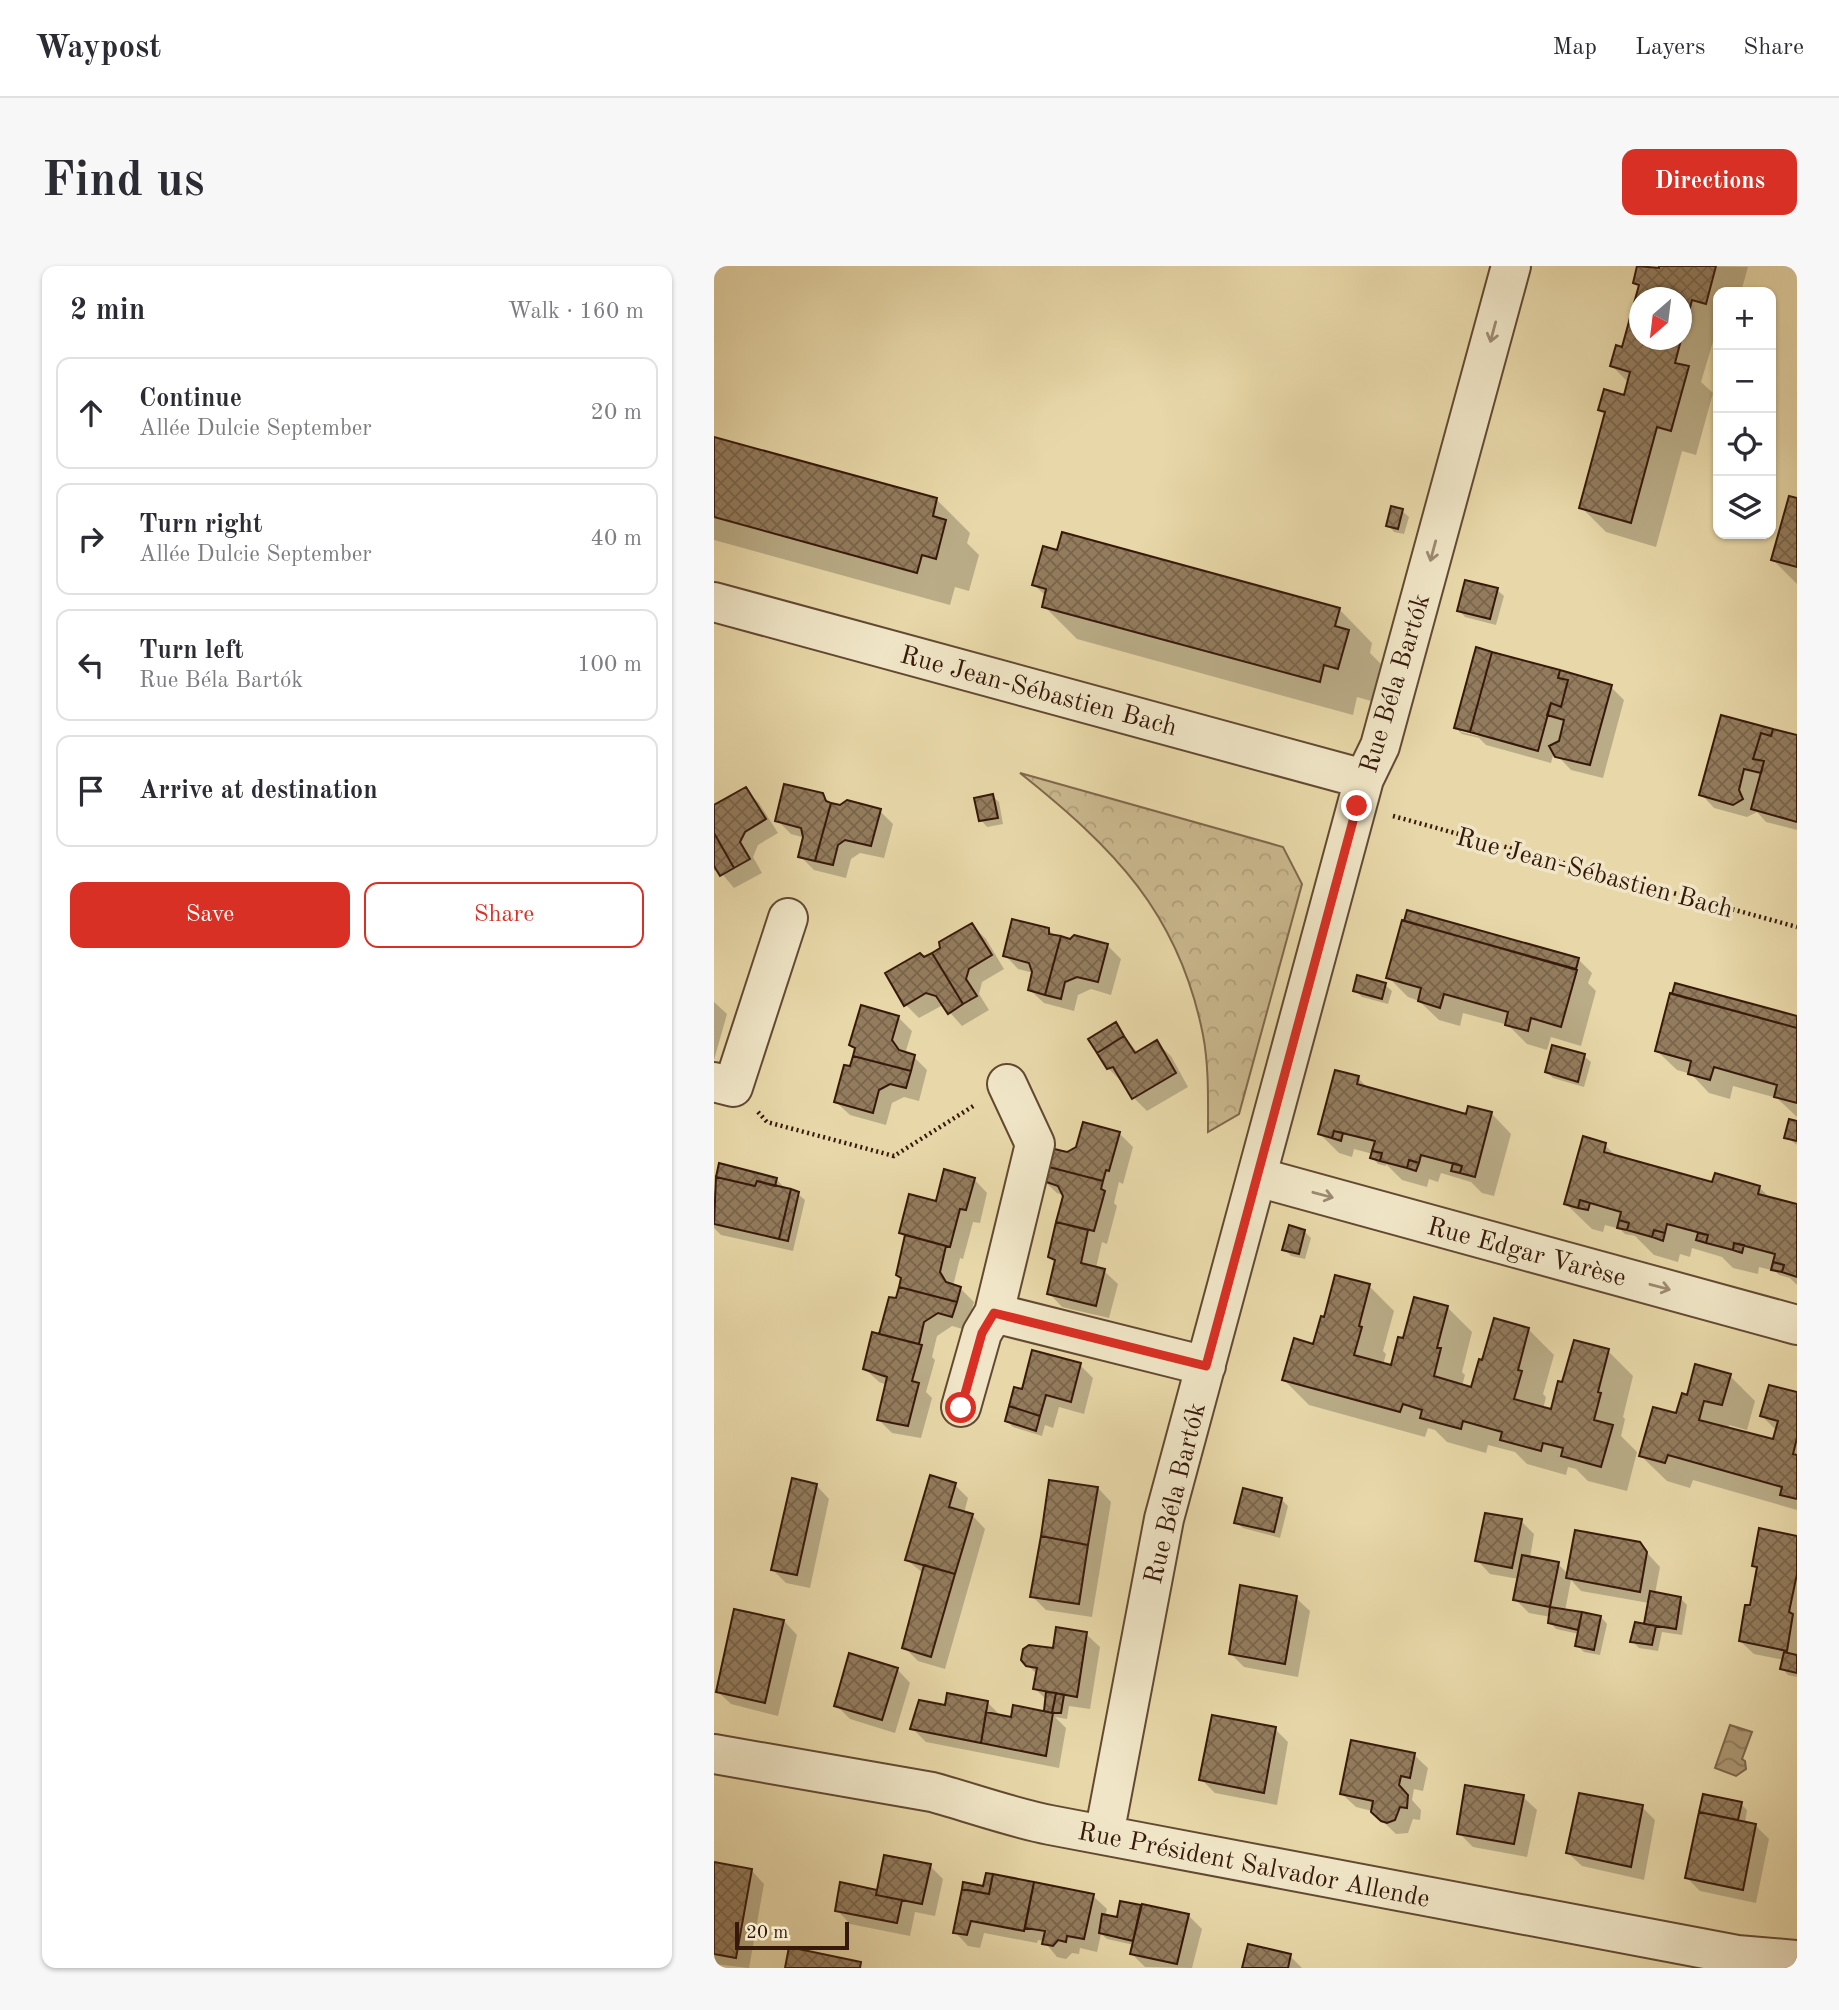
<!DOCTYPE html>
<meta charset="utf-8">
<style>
body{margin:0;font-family:"Old Standard TT",serif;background:#f7f7f7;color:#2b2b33}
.controls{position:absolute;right:21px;top:21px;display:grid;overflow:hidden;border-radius:14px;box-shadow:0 2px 5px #0004}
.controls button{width:63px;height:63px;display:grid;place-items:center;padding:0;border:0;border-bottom:2px solid #e1e1e2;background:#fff;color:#2b2b33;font:35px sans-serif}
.compass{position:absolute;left:915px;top:21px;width:63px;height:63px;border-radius:50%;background:#fff;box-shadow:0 2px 5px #0004;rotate:208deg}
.scale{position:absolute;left:21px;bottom:18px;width:114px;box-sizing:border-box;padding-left:7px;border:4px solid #37190b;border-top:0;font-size:19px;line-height:24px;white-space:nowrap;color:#37190b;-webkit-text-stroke:5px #f0e6c7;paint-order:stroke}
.stop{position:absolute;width:21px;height:21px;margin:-16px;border:5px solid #d93025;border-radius:50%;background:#fff}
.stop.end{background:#d93025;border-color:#fff;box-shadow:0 2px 7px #0008}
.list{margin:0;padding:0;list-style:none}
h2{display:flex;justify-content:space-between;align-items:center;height:91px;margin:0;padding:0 28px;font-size:30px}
h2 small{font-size:23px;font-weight:400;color:#7c7c81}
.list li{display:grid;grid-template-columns:46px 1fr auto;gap:21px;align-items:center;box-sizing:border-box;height:112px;margin:0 14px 14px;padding:0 14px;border:2px solid #e1e1e2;border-radius:14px}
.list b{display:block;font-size:26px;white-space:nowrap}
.list p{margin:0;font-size:23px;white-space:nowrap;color:#7c7c81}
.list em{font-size:23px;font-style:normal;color:#7c7c81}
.actions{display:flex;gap:14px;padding:21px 28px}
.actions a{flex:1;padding:16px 0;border:2px solid #d93025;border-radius:14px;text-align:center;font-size:24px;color:#d93025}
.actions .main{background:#d93025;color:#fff}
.icon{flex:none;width:38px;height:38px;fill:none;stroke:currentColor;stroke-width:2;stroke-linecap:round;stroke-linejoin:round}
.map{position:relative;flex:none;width:1083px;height:1702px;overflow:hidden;border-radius:14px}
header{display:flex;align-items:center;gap:42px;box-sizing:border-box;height:98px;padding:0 35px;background:#fff;border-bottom:2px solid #e1e1e2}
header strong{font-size:33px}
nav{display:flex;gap:38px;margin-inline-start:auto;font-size:24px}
.intro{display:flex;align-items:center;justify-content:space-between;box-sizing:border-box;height:168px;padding:0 42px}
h1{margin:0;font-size:49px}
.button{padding:18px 32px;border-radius:14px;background:#d93025;color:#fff;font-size:24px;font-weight:700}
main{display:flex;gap:42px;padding:0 42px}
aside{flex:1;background:#fff;border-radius:14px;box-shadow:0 2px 5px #0004}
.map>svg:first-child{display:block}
</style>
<header>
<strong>Waypost</strong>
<nav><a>Map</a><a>Layers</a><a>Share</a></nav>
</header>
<div class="intro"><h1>Find us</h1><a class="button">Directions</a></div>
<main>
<aside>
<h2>2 min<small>Walk · 160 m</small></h2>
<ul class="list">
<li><svg class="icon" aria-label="ahead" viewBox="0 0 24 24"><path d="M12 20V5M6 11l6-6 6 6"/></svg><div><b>Continue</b><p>Allée Dulcie September</p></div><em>20 m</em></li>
<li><svg class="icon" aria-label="right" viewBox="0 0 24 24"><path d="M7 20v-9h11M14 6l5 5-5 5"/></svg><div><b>Turn right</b><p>Allée Dulcie September</p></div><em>40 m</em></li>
<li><svg class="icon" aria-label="left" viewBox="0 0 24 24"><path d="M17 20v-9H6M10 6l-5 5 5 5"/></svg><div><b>Turn left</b><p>Rue Béla Bartók</p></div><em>100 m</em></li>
<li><svg class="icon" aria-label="arrive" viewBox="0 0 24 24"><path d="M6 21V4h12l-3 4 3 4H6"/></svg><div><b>Arrive at destination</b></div></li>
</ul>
<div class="actions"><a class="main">Save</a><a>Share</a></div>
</aside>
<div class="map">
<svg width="1083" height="1702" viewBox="0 0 1083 1702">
<defs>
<pattern id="park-crowns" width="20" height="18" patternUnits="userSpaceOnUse" patternTransform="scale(1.75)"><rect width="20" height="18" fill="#cab88e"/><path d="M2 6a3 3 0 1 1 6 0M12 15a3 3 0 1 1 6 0" fill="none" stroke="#ae9e79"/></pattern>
<pattern id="water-waves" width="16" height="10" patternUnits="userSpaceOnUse" patternTransform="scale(1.75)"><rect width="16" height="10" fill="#ac9773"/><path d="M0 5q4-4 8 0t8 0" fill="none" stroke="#8d7a5d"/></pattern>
<pattern id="building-cross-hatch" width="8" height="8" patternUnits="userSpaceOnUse" patternTransform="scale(1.75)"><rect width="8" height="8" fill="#937c5d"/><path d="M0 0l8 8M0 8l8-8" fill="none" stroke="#79654b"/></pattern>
</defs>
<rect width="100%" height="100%" fill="#e8d8a9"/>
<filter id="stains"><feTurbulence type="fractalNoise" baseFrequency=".00286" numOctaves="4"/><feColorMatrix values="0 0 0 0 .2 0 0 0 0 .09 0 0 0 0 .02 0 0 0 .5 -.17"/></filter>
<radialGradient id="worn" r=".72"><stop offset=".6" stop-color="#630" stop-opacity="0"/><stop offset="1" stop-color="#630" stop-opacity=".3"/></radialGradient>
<!-- park -->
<path fill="url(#park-crowns)" stroke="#80684c" stroke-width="2" d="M306 507 569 581 588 618 525 848 494 866C494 834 495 800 489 769 465 647 400 582 306 507Z"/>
<!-- water -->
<path fill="url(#water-waves)" stroke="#7d6549" stroke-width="2" d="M1016 1459 1038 1466 1028 1493 1031 1495 1032 1503 1022 1510 1001 1502Z"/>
<!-- shadow -->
<path fill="#0003" fill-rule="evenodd" d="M925 0 946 4 947 0 1034 1 1027 26H1004V59L987 116 999 127 982 189 968 185 942 281 892 266 867 241 892 149 886 144 911 131 915 117 898 100 909 84 926 22 921 17ZM926 32H968V74H926Z
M0 173 222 233 256 267 253 277 265 289 255 325 241 321 236 339 0 274Z
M1083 234V318L1059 294Z
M688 245 695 251 690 268 680 266 674 259Z
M320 319 625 343 658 377 656 387 667 398 657 435 643 431 639 449 363 373 330 340 332 330Z
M783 324 790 330 782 359 751 351 745 344Z
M897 421 910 434 889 512 857 504 840 486 837 497 772 479 765 472 748 468 742 462ZM747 462 765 467 764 470 747 466Z
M1083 471V564L1052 556 1043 546 1033 551 1000 542 987 528Z
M31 523 45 537 64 567 44 579 39 591 48 607 20 622 4 603 0 605V545Z
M108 529 118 539 166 545 179 558 170 592 146 587 137 593 132 612 100 604 86 590 91 572 77 568 63 554Z
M278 530 285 536 289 558 273 561 267 554Z
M689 657 864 693 878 707 874 717 882 725 867 780 837 771 833 784 813 778 794 759 749 747 746 760 725 754 705 735 694 731 674 711Z
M258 659 272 673 290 703 268 716 265 728 275 744 248 760 231 741 227 740 205 752 192 739 210 693 228 683Z
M334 663 343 672 393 679 407 693 397 729 377 723 364 729 360 745 330 737 316 724 320 707 304 703 291 689Z
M671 719 678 725 674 738 648 731 641 724Z
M0 736 13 748 0 794Z
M184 751 198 765 191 788 200 791 213 804 205 835 190 831 178 837 172 859 136 849 122 836 137 802Z
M1083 752V851L1063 832 1019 820 1016 833 995 827 977 808 963 804 943 785Z
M401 759 424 787 443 777 457 790 474 821 433 845 420 832 410 815 408 816 394 802Z
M870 790 877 796 870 821 839 812 833 806Z
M644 812 656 824 753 851 755 842 778 848 797 868 780 930 768 927 757 916 727 907 724 916 715 913 713 921 688 914 672 898V900L664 898 658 891 659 888 640 883 638 891 625 887 606 868Z
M1083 857V879L1072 871Z
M405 867 419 881 409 918 405 916 400 937 403 940 393 978 388 976 382 1002 390 1005 404 1018 395 1052 348 1041 335 1027 342 997 336 991 351 930 343 927 329 914 354 888Z
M891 879 904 892 1000 918 1045 921 1057 933 1083 940V1019L1076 1012 1065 1009 1061 1005 1045 1001 1044 1008 1019 1002 1008 991 978 982 976 991 966 988 964 996 940 989 921 970 911 968 906 963 891 959 889 966 878 963 852 938Z
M7 899 63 914 69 920 68 923 84 928 91 934 79 985 7 969 0 962V928Z
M260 913 273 927 266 957 259 956 249 993 246 992 239 1020 246 1022 260 1036 252 1064 238 1060 223 1070 218 1091 221 1094 212 1126 218 1132 207 1172 178 1167 165 1154 173 1119 165 1116 151 1103 184 1033 188 1013 192 972 187 967 223 937Z
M590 965 597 972 591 993 577 990 570 983Z
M655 1020 680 1045 669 1085 672 1088 669 1099 678 1101 690 1074 733 1041 758 1066 748 1106 751 1109 748 1120 758 1123 770 1097 814 1063 840 1089 829 1128 832 1131 829 1143 838 1145 850 1118 894 1085 919 1110 909 1151 911 1153 907 1170 923 1186 913 1225 874 1215 862 1203 854 1201 852 1209 813 1198 801 1186 774 1179 772 1187 733 1176 721 1164 714 1162 711 1171 595 1139 570 1114 600 1080 611 1053Z
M366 1099 379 1112 370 1148 345 1141 339 1162 331 1159 328 1170 299 1161 293 1155 309 1125Z
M1016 1110 1041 1135 1033 1164 1015 1159 1014 1163 1060 1176 1063 1165 1048 1150 1083 1128V1244L979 1214 976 1222 953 1215 927 1190 964 1149 974 1131Z
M102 1219 115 1233 96 1322 72 1317 59 1304Z
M241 1219 254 1232 250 1247 258 1249 271 1263 231 1403 204 1395 190 1381 210 1308 193 1294Z
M384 1222 397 1236 378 1351 332 1344 318 1330Z
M567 1233 574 1240 566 1272 529 1262 522 1256Z
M807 1255 820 1268 816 1292 844 1298 854 1308 925 1278 946 1301 941 1328 967 1333 973 1339 968 1369 948 1366 944 1385 925 1382 918 1375 931 1360 935 1337 867 1325 857 1314 851 1345 887 1351 893 1358 886 1389 870 1386 863 1379 865 1368 842 1363 836 1356 837 1351 815 1347 801 1333 805 1313 776 1308 763 1294Z
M1083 1271V1411L1074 1409 1068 1402 1070 1394 1040 1388 1026 1375 1037 1341 1044 1303 1040 1299Z
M582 1332 596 1345 584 1411 530 1401 516 1387Z
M70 1355 83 1369 64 1450 17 1438 3 1425Z
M372 1368 386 1381 376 1443 355 1440 353 1453 341 1451 352 1462 345 1502 212 1476 198 1462 233 1441 273 1436 287 1450 299 1453 335 1448 332 1444 333 1434 321 1423 324 1409 313 1399Z
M183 1403 196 1417 181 1467 136 1453 122 1439Z
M561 1463 574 1476 563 1539 501 1527 487 1513Z
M700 1489 714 1502 709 1525 700 1523 698 1534 707 1544 706 1554 699 1553 694 1567 682 1568 658 1545 642 1541 628 1528Z
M990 1530 1027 1538 1033 1544 1031 1557 1041 1559 1055 1573 1042 1637 986 1625 973 1612Z
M809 1531 823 1544 813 1591 759 1581 745 1567Z
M928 1541 941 1554 930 1614 868 1600 854 1587Z
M0 1598 37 1604 50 1618 35 1702 0 1698Z
M216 1600 229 1613 221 1650 201 1646 196 1670 136 1658 123 1644 128 1618 165 1626Z
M279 1609 379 1630 393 1643 391 1650 404 1653 407 1637 475 1650 488 1663 478 1702 431 1701 418 1688 420 1679 393 1673 387 1668 383 1686 366 1682 365 1688 358 1687 352 1693 343 1691 330 1675 324 1674 323 1677 270 1667 266 1682 254 1680 241 1666Z
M536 1680 576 1690 588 1702H530Z"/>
<!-- building -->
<path fill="url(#building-cross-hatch)" stroke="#37190b" stroke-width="2" d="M923 0 945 2V0H1002L992 38 978 34 968 73V32H926V74H967L961 97 975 100 957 165 943 161 917 257 865 242 891 146 884 144 890 123 910 129 916 106 896 100 902 79 908 81 925 19 919 17Z
M0 171 223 232 219 250 232 254 222 293 208 289 203 307 0 251Z
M1075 230 1083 232V301L1057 294Z
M677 240 689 243 684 263 672 260Z
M348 266 626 342 621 360 635 364 624 403 610 399 606 416 328 341 332 323 318 319 329 280 343 284Z
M751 314 784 322 776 353 743 345Z
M762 381 778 386 756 466 740 462Z
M778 386 846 404 844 412 854 414 847 441 837 437 824 485 756 466Z
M846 404 898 419 876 499 841 491 835 480 845 475 850 454 833 449 837 437 847 441 854 414 844 412Z
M1007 449 1059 463 1057 470 1047 467 1039 493 1050 495 1047 507 1030 503 1025 524 1029 533 1019 539 985 529Z
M1059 463 1083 469V556L1037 543 1050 495 1039 493 1047 467 1057 470Z
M70 518 109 527 112 535 117 537 101 595 84 591 89 571 87 562 61 555Z
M32 521 52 553 31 566 26 576 36 593 20 602 0 567V539Z
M279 528 284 552 265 555 260 532Z
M133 534 167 543 157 580 131 574 124 579 119 599 101 595 117 537 126 539Z
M0 567 20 602 6 610 0 600Z
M693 644 865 692 862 703 690 655Z
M298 653 335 662V668L347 670 331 729 314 724 318 706 315 697 289 690Z
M688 654 863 704 847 761 817 752 814 765 791 759 794 746 730 728 726 742 704 735 707 722 672 712Z
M258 657 278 689 255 703 252 713 263 730 249 738 218 687 226 682 225 676Z
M360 669 394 678 384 716 363 711 351 716 347 733 331 729 347 670 356 673Z
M206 687 210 691 218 687 249 738 234 748 222 730 212 727 190 740 171 707Z
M643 709 672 717 668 733 639 725Z
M961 717 1083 750V762L958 728Z
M956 727 1083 762V837L1060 831 1063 819 1000 801 996 814 974 808 977 795 941 785Z
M147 739 185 750 178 774 185 784 201 789 197 805 139 790 141 782 135 779Z
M402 756 410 770 383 787 374 773Z
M410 770 421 787 443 774 462 807 418 833 399 801 393 803 383 787Z
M838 779 871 788 864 816 831 806Z
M139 790 197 805 192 822 176 818 165 824 159 847 120 836 130 799 136 800Z
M621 804 645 810 643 818 752 848 754 840 778 846 761 911 746 907 748 900 707 889 705 897 695 894 693 902 666 895 668 887 658 885 661 875 620 865 618 872 604 868Z
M1075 853 1083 855V875L1070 872Z
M369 856 406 866 395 905 392 904 389 915 331 900 336 882 353 886 362 881Z
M620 865 629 867 627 875 618 872Z
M869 870 892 877 890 886 998 916 1001 907 1046 920 1044 928 1083 938V1011L1068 1006 1070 999 1059 996 1061 988 1020 977 1019 984 992 977 994 969 953 958 951 967 940 964 938 971 913 964 915 957 905 954 907 946 866 934 864 942 850 938Z
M658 885 668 887 666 895 656 892Z
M695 894 705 897 702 905 693 902Z
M5 897 63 912 61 920 43 915 41 920 2 911Z
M739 897 748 900 746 907 737 905Z
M331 900 389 915 387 923 391 925 380 965 342 956 349 930 344 920 327 914Z
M230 903 261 912 252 944 246 943 236 981 185 967 195 928 222 935Z
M2 911 41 920 43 915 77 923 65 973 0 958Z
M77 923 85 926 74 975 65 973Z
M866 934 876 937 874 944 864 942Z
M905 954 915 957 913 964 903 962Z
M342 956 374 964 367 997 391 1003 382 1040 333 1028 341 994 334 991Z
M575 959 591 964 585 988 568 984Z
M940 964 951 967 949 975 938 971Z
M984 967 994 969 992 977 982 974Z
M191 969 232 980 226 1006 232 1016 247 1021 243 1036 185 1021 187 1012 182 1009Z
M1020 977 1030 979 1028 987 1019 984Z
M1059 996 1070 999 1068 1006 1057 1004Z
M621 1009 656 1018 645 1060 648 1061 640 1089 677 1099 684 1071 689 1072 700 1031 734 1040 723 1082H727L720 1110 757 1121 765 1093 768 1094 780 1052 815 1062 804 1104 808 1105 800 1133 837 1143 844 1115 848 1116 860 1074 895 1083 884 1126 887 1127 880 1154 899 1159 887 1201 847 1190 849 1182 829 1177 827 1185 786 1174 788 1166 749 1155 747 1163 706 1152 708 1144 689 1138 686 1146 568 1114 580 1072 599 1078 607 1050 610 1051Z
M185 1021 243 1036 238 1051 224 1047 210 1056 205 1078 165 1068 175 1031 182 1032Z
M158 1066 208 1079 198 1115 205 1117 194 1160 163 1154 173 1111 149 1103Z
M318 1084 367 1097 357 1136 332 1129 326 1150 295 1140 300 1121 308 1123Z
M981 1098 1017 1108 1008 1139 990 1135 985 1154 1059 1173 1064 1155 1046 1150 1055 1119 1083 1126V1172L1079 1188 1083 1189V1233L1066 1229 1068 1221 954 1189 951 1197 925 1190 939 1141 962 1147 968 1127 973 1129Z
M295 1140 326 1150 322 1165 291 1155Z
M216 1209 242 1217 235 1241 259 1248 241 1308 191 1294Z
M78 1212 103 1218 83 1309 57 1304Z
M335 1214 384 1221 374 1279 327 1270Z
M529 1222 568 1232 560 1266 520 1257Z
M771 1247 808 1253 798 1302 761 1295Z
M1045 1262 1083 1270V1308L1075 1346 1079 1348 1073 1385 1025 1375 1031 1339H1036L1043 1301 1038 1300Z
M861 1264 926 1276 933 1286 926 1326 852 1312Z
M327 1270 374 1279 365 1338 316 1331Z
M808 1289 845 1296 836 1341 799 1334Z
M210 1299 241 1308 217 1391 188 1382Z
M526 1319 583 1330 571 1398 515 1388Z
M936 1325 967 1331 962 1363 930 1358Z
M836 1341 868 1346 864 1364 834 1357Z
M20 1343 70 1354 51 1437 2 1426Z
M868 1346 887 1350 880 1384 861 1380Z
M921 1356 942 1360 938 1379 916 1376Z
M342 1361 373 1366 363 1431 319 1423 323 1402 312 1400 307 1394 309 1383 315 1379 339 1382Z
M1070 1386 1083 1389V1407L1066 1403Z
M135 1387 184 1402 168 1454 120 1440Z
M332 1426 342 1427 338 1447 330 1445Z
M233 1427 274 1435 267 1477 196 1463 205 1434 231 1439Z
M342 1427 350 1429 347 1447H338Z
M299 1439 339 1447 332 1490 267 1477 272 1446 297 1451Z
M498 1449 562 1461 550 1527 485 1514Z
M637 1474 701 1487 696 1512 687 1510 685 1519 694 1529 693 1542 686 1541 681 1554 673 1557 667 1555 657 1546 659 1535 626 1528Z
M751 1519 810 1529 800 1578 743 1568Z
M865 1527 929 1539 917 1601 852 1587Z
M989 1528 1028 1536 1024 1554 985 1546Z
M985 1546 1042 1558 1029 1624 971 1612Z
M170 1589 217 1598 208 1638 162 1629Z
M0 1596 38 1603 22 1692 0 1688Z
M272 1607 279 1608 275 1628 248 1623 249 1616 269 1620Z
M279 1608 320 1616 310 1665 257 1655 253 1669 239 1667 248 1623 275 1628Z
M126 1616 163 1624 162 1629 188 1634 183 1657 121 1645Z
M320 1616 380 1628 370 1673 353 1670 352 1676 344 1674 339 1680 328 1678 331 1665 311 1662Z
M406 1635 427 1639 419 1675 385 1667 388 1648 403 1651Z
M428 1638 475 1648 463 1698 416 1688Z
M534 1678 577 1688 574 1702H528Z
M75 1681 147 1696 146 1702H71Z"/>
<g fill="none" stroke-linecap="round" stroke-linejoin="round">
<!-- minor casing -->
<g stroke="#634932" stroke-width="42">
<path id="minor" d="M0 336 650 513
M0 816 19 821 74 652
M293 818 321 878 280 1047 492 1100
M543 911 1083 1059
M247 1141 268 1067 280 1047
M0 1488 218 1526C258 1537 296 1551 336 1559L1023 1689 1083 1694
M390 1569 450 1253 650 513 666 480 797 0"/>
</g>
<!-- path -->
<path stroke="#37190b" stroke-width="4.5" stroke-dasharray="2 3.5" stroke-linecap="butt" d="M679 550 1083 661
M44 846 53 856 180 890 261 839"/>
<!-- minor -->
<use href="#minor" stroke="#f0e6c7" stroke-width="38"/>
</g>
<!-- one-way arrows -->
<defs><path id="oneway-shaft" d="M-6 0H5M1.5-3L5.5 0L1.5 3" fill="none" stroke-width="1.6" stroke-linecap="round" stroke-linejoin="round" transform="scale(1.75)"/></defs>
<g stroke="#9d8a72">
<use href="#oneway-shaft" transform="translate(779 66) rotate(105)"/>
<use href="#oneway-shaft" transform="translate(719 285) rotate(105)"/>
<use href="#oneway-shaft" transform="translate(609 929) rotate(15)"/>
<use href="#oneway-shaft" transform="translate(946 1021) rotate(15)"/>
</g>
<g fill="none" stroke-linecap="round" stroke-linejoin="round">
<!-- route -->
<path stroke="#d93025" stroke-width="9" d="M247 1142 268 1067 280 1047 492 1100 643 540"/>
</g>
<g text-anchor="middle" stroke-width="7" stroke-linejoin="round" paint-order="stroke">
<!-- street labels -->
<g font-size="26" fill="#37190b" stroke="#f0e6c7">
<text transform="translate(680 417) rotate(-73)" y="9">Rue Béla Bartók</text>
<text transform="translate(325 424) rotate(15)" y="9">Rue Jean-Sébastien Bach</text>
<text transform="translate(881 606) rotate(15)" y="9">Rue Jean-Sébastien Bach</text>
<text transform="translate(813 985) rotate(15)" y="9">Rue Edgar Varèse</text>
<text transform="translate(460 1227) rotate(-76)" y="9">Rue Béla Bartók</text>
<text transform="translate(540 1598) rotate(11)" y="9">Rue Président Salvador Allende</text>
</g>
</g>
<rect width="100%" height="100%" filter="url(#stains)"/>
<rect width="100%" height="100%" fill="url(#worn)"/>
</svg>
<div class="controls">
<button>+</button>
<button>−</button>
<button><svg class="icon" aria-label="locate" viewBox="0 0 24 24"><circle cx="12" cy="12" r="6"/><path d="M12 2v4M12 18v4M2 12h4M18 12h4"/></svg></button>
<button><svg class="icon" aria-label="layers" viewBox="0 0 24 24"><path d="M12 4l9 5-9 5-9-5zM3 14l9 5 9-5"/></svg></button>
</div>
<svg class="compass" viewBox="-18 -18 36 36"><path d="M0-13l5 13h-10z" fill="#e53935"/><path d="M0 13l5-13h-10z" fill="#7c7c81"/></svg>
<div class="scale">20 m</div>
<div class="stop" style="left:247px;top:1142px"></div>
<div class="stop end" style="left:643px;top:540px"></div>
</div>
</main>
